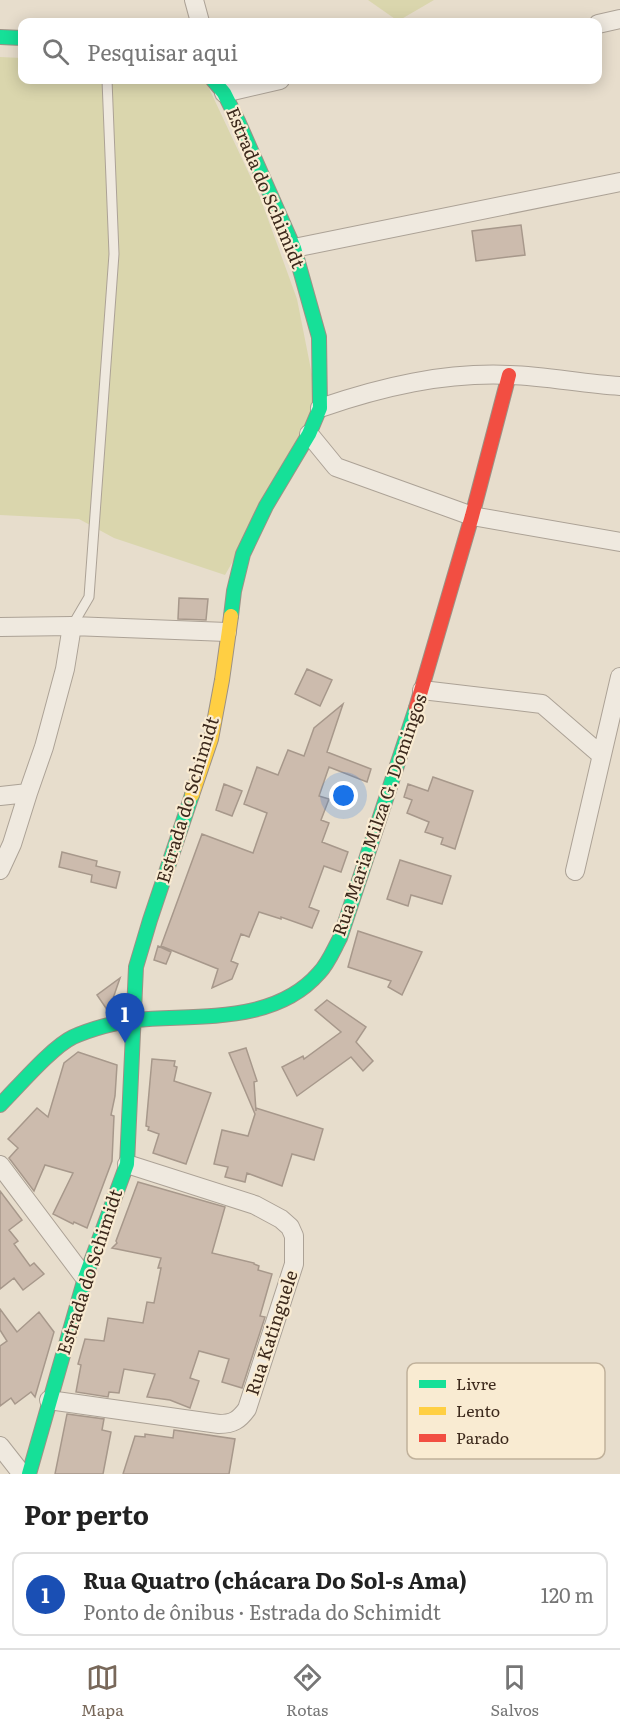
<!DOCTYPE html>
<html lang="pt">
<meta charset="utf-8">
<style>
body{margin:0;font-family:Literata,serif;background:#f6f6f6;color:#222}
.you{position:absolute;left:344px;top:796px;width:21px;height:21px;margin:-15px;border:4px solid #fff;border-radius:50%;background:#1a73e8;box-shadow:0 0 0 9px #1a73e833}
.badge{display:grid;place-items:center;width:39px;height:39px;border-radius:50%;background:#78685a;color:#fff;font-size:20px;font-weight:700}
.pin{position:absolute;translate:-50% -50px;filter:drop-shadow(0 2px 3px #0008)}
.pin::after{content:'';position:absolute;top:32px;width:21px;height:18px;background:inherit;clip-path:polygon(0 0,100% 0,50% 100%)}
.list{margin:0;padding:0;list-style:none}
h2{display:flex;justify-content:space-between;align-items:center;height:78px;margin:0;padding:0 24px;font-size:26px}
h2 small{font-size:20px;font-weight:400;color:#767676}
.list li{display:grid;grid-template-columns:39px 1fr auto;gap:18px;align-items:center;box-sizing:border-box;height:84px;margin:0 12px 12px;padding:0 12px;border:2px solid #e0e0e0;border-radius:12px}
.list b{display:block;font-size:22px;white-space:nowrap}
.list p{margin:0;font-size:20px;white-space:nowrap;color:#767676}
.list em{font-size:20px;font-style:normal;color:#767676}
.icon{flex:none;width:33px;height:33px;fill:none;stroke:currentColor;stroke-width:2;stroke-linecap:round;stroke-linejoin:round}
.map{position:relative;flex:none;width:620px;height:1474px;overflow:hidden}
.search{position:absolute;background:#fff;box-shadow:0 3px 15px #0003;left:18px;right:18px;top:18px;height:66px;display:flex;align-items:center;gap:15px;box-sizing:border-box;padding:0 21px;border-radius:12px;color:#767676;font-size:22px}
.sheet{height:174px;background:#fff}
nav{display:flex;justify-content:space-around;align-items:center;box-sizing:border-box;height:84px;border-top:2px solid #e0e0e0;background:#fff;font-size:16px;color:#767676}
nav a{display:grid;justify-items:center;gap:3px}
nav .on{color:#78685a}
.map>svg:first-child{display:block}
</style>
<div class="map">
<svg width="620" height="1474" viewBox="0 0 620 1474">
<rect width="100%" height="100%" fill="#e7ddcc"/>
<!-- green -->
<path fill="#dad6ad" d="M368 0H434L398 21Z
M0 57 22 58V80H199L207 84 260 197 297 299 315 390 306 433 225 575 114 538 79 519 0 515Z"/>
<!-- building -->
<path fill="#ccbbad" stroke="#a7988b" stroke-width="1.5" d="M521 225 525 255 476 261 472 231Z
M179 598 208 599 206 620 178 619Z
M307 669 332 680 320 706 295 694Z
M343 704 327 752 371 769 367 782 329 767 319 796 329 799 321 820 329 823 322 842 348 852 341 872 324 866 309 907 319 911 312 928 281 917V919L259 912 249 937 241 934 231 961 238 964 232 979 212 988 218 969 161 946 202 834 253 853 267 813 244 804 257 767 278 775 288 750 304 756 314 728Z
M433 777 473 791 455 849 441 844 443 838 425 832 429 822 407 813 412 800 404 797 408 784 428 791Z
M224 784 242 791 232 816 216 810Z
M62 852 97 861 96 866 120 872 116 888 91 882 92 875 59 867Z
M400 860 451 876 442 904 411 895 408 906 387 899Z
M358 931 422 952 402 995 388 987 391 981 348 967Z
M158 946 171 952 166 964 154 960Z
M120 978 109 1010 108 1011 97 995Z
M327 1000 366 1027 356 1042 373 1061 363 1071 351 1057 297 1096 282 1067 303 1056 304 1059 341 1032 315 1010Z
M246 1048 257 1081 254 1082 256 1111V1108L323 1129 314 1160 292 1154 282 1186 247 1173 245 1182 225 1177 228 1167 214 1164 222 1130 248 1136 255 1114 229 1053Z
M78 1052 117 1065 115 1096 111 1115 114 1116 112 1161 87 1228 74 1222 73 1224 53 1214 73 1173 45 1165 34 1191 9 1158 18 1148 8 1139 37 1108 48 1117 64 1063Z
M152 1059 175 1061 174 1066 177 1067 174 1081 211 1093 186 1164 153 1153 159 1134 148 1130 149 1127 146 1126Z
M138 1182 225 1207 212 1253 254 1263V1264L259 1266 258 1270 272 1274 260 1316 265 1317 242 1388 222 1382 229 1359 199 1351 190 1378 199 1381 190 1408 170 1400 147 1397 155 1374 124 1369 119 1393 109 1392 108 1397 76 1392 81 1365 78 1364 85 1339 104 1341 108 1318 143 1323 147 1302 154 1303 161 1268H158L161 1258 112 1248 117 1243 116 1241Z
M0 1191 22 1220 9 1230 18 1241 14 1244 30 1266 34 1263 44 1274 23 1290 14 1278 0 1289Z
M0 1309 17 1332 39 1312 54 1332 35 1397 31 1392 15 1404 11 1398 0 1406V1346L7 1341 0 1330Z
M67 1414 104 1419 102 1430 111 1432 103 1474H55Z
M174 1430 235 1439 229 1474H123L135 1436 145 1437V1434L173 1438Z"/>
<g fill="none" stroke-linecap="round" stroke-linejoin="round">
<!-- lane casing -->
<g stroke="#aca296" stroke-width="11">
<path id="lane" d="M72 626 89 597 114 254 107 80"/>
</g>
<!-- street casing -->
<g stroke="#aca296" stroke-width="20">
<path id="street" d="M194 0 200 22
M598 24 620 19
M224 93 280 80
M294 248 620 182
M320 408C381 387 444 372 510 375 547 376 583 384 620 386
M309 434 336 467 472 516 620 542
M0 627 72 626 227 632
M422 690 542 704 601 755
M0 796 28 793
M0 870 12 844 28 793 44 747 65 669 72 626
M575 871 620 677
M0 1165 85 1278
M49 1400 219 1424C233 1424 239 1420 247 1409L294 1264V1236L290 1227 281 1219 255 1205 127 1164
M0 1446 22 1474"/>
</g>
<!-- fast casing -->
<g stroke="#9c9185" stroke-width="16">
<path id="fast" d="M0 37 22 38
M213 80 224 93 238 121 294 248 319 337 320 408 309 434 266 506 243 554 234 591 231 616
M0 1105C18 1087 52 1047 73 1037 91 1029 116 1022 135 1020 196 1014 274 1025 319 973 328 964 334 949 340 938L416 708
M29 1474 85 1278 127 1164 136 967 150 920 192 795"/>
</g>
<!-- slow casing -->
<g stroke="#9c9185" stroke-width="16">
<path id="slow" d="M192 795 211 739 222 680 231 616"/>
</g>
<!-- jam casing -->
<g stroke="#9c9185" stroke-width="16">
<path id="jam" d="M416 708 472 516 509 375"/>
</g>
<!-- lane -->
<use href="#lane" stroke="#efe9df" stroke-width="9"/>
<!-- street -->
<use href="#street" stroke="#efe9df" stroke-width="18"/>
<!-- fast -->
<use href="#fast" stroke="#16e098" stroke-width="14"/>
<!-- slow -->
<use href="#slow" stroke="#ffcf43" stroke-width="14"/>
<!-- jam -->
<use href="#jam" stroke="#f24e42" stroke-width="14"/>
</g>
<g text-anchor="middle" stroke-width="4.5" stroke-linejoin="round" paint-order="stroke">
<!-- street labels -->
<g font-size="18" fill="#3c291c" stroke="#f9ebd2">
<text transform="translate(265 188) rotate(67)" y="6">Estrada do Schimidt</text>
<text transform="translate(188 800) rotate(-73)" y="6">Estrada do Schimidt</text>
<text transform="translate(380 815) rotate(-71)" y="6">Rua Maria Milza G. Domingos</text>
<text transform="translate(90 1272) rotate(-72)" y="6">Estrada do Schimidt</text>
<text transform="translate(272 1333) rotate(-72)" y="6">Rua Katinguele</text>
</g>
</g>
<!-- legend -->
<rect x="407" y="1363" width="198" height="96" rx="9" fill="#f9ebd2" stroke="#c0b19b" stroke-width="1.5"/>
<rect x="419" y="1380" width="27" height="8" fill="#16e098"/>
<rect x="419" y="1407" width="27" height="8" fill="#ffcf43"/>
<rect x="419" y="1434" width="27" height="8" fill="#f24e42"/>
<g font-size="16" fill="#3c291c">
<text x="456" y="1390">Livre</text>
<text x="456" y="1417">Lento</text>
<text x="456" y="1444">Parado</text>
</g>
</svg>
<div class="you"></div>
<div class="pin badge" style="left:125px;top:1043px;background:#1a4fb4">1</div>
<div class="search"><svg class="icon" aria-label="search" viewBox="0 0 24 24"><circle cx="10" cy="10" r="6"/><path d="M15 15l6 6"/></svg>Pesquisar aqui</div>
</div>
<section class="sheet">
<h2>Por perto<small></small></h2>
<ul class="list">
<li><span class="badge" style="background:#1a4fb4">1</span><div><b>Rua Quatro (chácara Do Sol-s Ama)</b><p>Ponto de ônibus · Estrada do Schimidt</p></div><em>120 m</em></li>
</ul>
</section>
<nav>
<a class="on"><svg class="icon" aria-label="map" viewBox="0 0 24 24"><path d="M3 6l6-2 6 2 6-2v14l-6 2-6-2-6 2zM9 4v14M15 6v14"/></svg>Mapa</a>
<a><svg class="icon" aria-label="directions" viewBox="0 0 24 24"><path d="M12 3l9 9-9 9-9-9zM9 14v-3h6M13 9l2 2-2 2"/></svg>Rotas</a>
<a><svg class="icon" aria-label="saved" viewBox="0 0 24 24"><path d="M7 4h10v16l-5-4-5 4z"/></svg>Salvos</a>
</nav>
